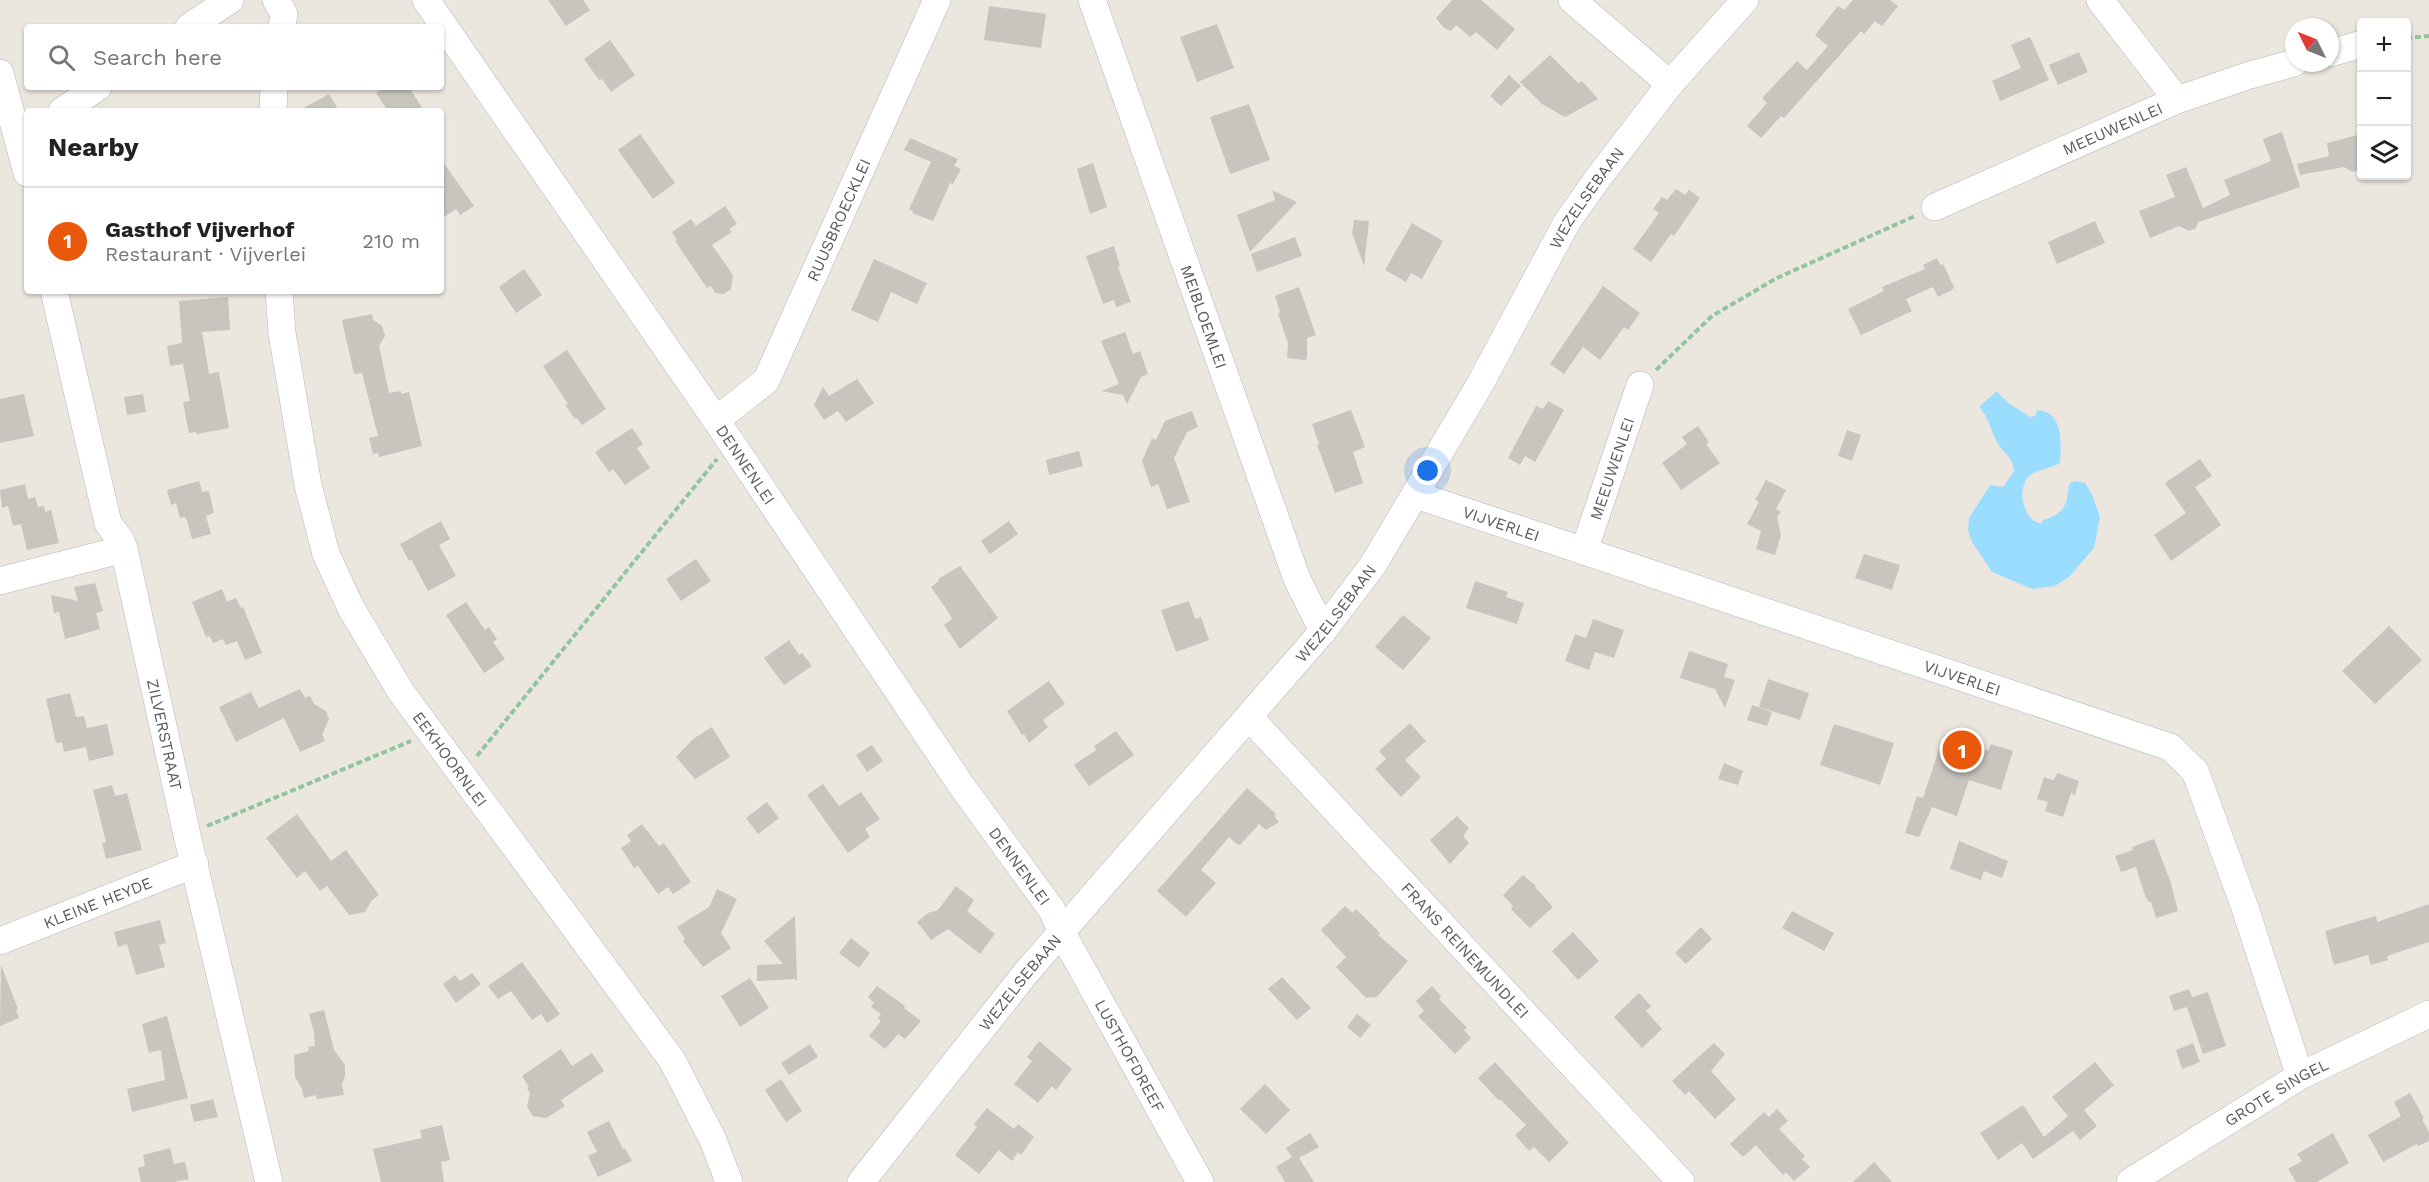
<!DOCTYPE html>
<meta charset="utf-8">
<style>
body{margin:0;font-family:"Work Sans",sans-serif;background:#f6f6f6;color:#222}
.controls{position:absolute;right:18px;top:18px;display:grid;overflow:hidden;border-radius:6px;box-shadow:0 2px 4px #0004}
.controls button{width:54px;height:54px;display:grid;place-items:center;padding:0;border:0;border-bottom:2px solid #e0e0e0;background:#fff;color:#222;font:30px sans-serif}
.compass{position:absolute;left:2285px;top:18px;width:54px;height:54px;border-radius:50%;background:#fff;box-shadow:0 2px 4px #0004;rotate:313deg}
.you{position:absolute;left:1428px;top:471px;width:21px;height:21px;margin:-15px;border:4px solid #fff;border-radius:50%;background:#1a73e8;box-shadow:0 0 0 9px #1a73e833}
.badge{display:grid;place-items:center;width:39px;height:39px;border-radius:50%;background:#ea580c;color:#fff;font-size:20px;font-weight:700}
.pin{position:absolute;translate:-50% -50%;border:3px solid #fff;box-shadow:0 2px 6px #0006}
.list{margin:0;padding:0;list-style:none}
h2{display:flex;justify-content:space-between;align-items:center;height:78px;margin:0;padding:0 24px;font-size:26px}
h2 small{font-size:20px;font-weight:400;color:#767676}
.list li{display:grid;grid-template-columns:39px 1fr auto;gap:18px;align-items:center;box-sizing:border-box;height:108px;padding:0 24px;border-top:2px solid #e0e0e0}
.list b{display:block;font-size:22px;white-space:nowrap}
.list p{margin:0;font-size:20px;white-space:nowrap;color:#767676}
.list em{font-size:20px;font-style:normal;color:#767676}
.icon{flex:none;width:33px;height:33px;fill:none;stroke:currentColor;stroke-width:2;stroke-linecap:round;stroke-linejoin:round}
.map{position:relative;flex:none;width:2429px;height:1182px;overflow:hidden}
.search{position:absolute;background:#fff;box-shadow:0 2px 4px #0004;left:24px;top:24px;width:420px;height:66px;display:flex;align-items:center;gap:15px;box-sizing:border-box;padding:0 21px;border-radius:6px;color:#767676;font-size:22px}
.panel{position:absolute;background:#fff;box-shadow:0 2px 4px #0004;left:24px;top:108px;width:420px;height:186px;border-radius:6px}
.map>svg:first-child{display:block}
</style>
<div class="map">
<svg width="2429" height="1182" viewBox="0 0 2429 1182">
<rect width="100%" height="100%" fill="#ebe7df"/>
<!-- water -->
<path fill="#9bddff" d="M1997 391C2006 404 2018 408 2030 417L2035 416 2037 410C2064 412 2061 443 2060 463 2051 468 2041 469 2033 473 2015 485 2021 518 2041 524L2043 520C2065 513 2067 506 2069 484L2074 481 2085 483 2092 494 2100 517 2094 548 2069 577 2055 586 2032 589 1992 572 1972 542 1968 530 1969 518 1990 485 2003 487 2014 471C2013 457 2003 453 1997 442 1990 430 1989 417 1979 407Z"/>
<!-- building -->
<path fill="#c8c4be" d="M548 0H583L590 10 566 26Z
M1452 0H1481L1515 29 1497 50 1476 32 1470 37 1456 25 1451 31 1444 28 1436 18Z
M1853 0H1890L1898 6 1882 26 1875 21 1864 34 1861 31 1784 118 1781 116 1761 138 1747 126 1767 103 1762 98 1797 61 1807 70 1828 46 1815 35 1838 6 1844 10Z
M989 6 1046 14 1041 48 984 40Z
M1217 24 1234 68 1197 82 1180 37Z
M2030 37 2049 80 2000 101 1992 81 2021 68 2011 45Z
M610 40 635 75 611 92 602 79 599 80 584 59Z
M2079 52 2088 72 2058 85 2049 65Z
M1550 55 1578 83 1582 81 1598 99 1565 117 1542 104 1520 82Z
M1509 75 1521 86 1501 106 1490 96Z
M384 87H409L424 111H388L376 93Z
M329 94 339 111H298Z
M1249 104 1270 160 1230 174 1210 117Z
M2282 132 2300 187 2199 222V220L2196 228 2189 231 2179 226 2150 238 2139 211 2175 197 2166 175 2186 167 2203 208 2230 195 2224 180 2271 161 2263 139Z
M640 134 675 183 653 199 618 150Z
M2361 134V169L2352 172 2344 167 2300 175 2297 164 2329 156 2327 143Z
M910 138 958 159 954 166 961 169 953 184 950 183 933 221 912 213 913 211 909 209 931 162 904 150Z
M441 159 474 206 460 215 456 209 441 219Z
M1093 163 1107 207 1090 214 1077 169Z
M1676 189 1685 195 1689 190 1700 198 1674 236 1671 234 1651 262 1633 249 1659 213 1653 209 1662 197 1667 200Z
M1272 190 1297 202 1250 252 1237 215 1275 200Z
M725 206 737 224 729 229 732 232 712 245 733 275 731 289 724 294 715 293 711 286 707 288 675 241 677 240 672 232 691 219 696 226Z
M1354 220 1369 221 1364 266 1352 233Z
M2095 221 2105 243 2057 264 2048 242Z
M1412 223 1443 241 1422 279 1411 273 1406 282 1385 270Z
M1295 237 1302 256 1257 272 1251 254Z
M1114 246 1120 266 1118 267 1131 302 1116 307 1114 300 1103 304 1086 256Z
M1937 258 1940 265 1943 264 1954 287 1952 290 1938 297 1933 287 1906 299 1912 311 1861 335 1848 309 1884 291 1882 287 1925 269 1923 265Z
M874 259 927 283 917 304 891 292 878 322 851 310Z
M524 269 542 295 516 313 499 287Z
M1603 286 1640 313 1628 330 1624 327 1600 360 1583 347 1564 374 1550 364Z
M1299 287 1316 335 1307 338V358L1305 360 1287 358 1288 343 1278 314 1280 312 1275 296Z
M228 297 230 330 202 332 209 374 219 372 229 428 197 434 196 432 189 433 183 402 190 401 183 364 170 366 167 346 182 343 179 301Z
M372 314 373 320 382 326 385 336 379 346 389 393 401 391V394L409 392 422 446 379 457 378 453 373 454 369 438 378 436 362 373 354 374 342 320Z
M1125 332 1133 354 1140 351 1148 374 1141 377 1127 404 1123 395 1101 391 1119 384 1101 341Z
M567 350 606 409 582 425 577 418 575 419 565 405 568 404 543 366Z
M857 379 874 403 846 422 838 411 824 420 814 405 823 387 829 396Z
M24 394 34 436 0 443V399Z
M143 394 146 412 127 415 124 397Z
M1548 401 1564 410 1535 462 1525 456 1520 465 1508 458 1536 406 1543 409Z
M1351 410 1365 447 1353 452 1363 483 1335 493 1317 445 1319 444 1312 424Z
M1192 411 1198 427 1187 432 1174 458 1190 502 1167 509 1158 484 1151 487 1142 461 1152 438 1156 440 1165 421Z
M1698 426 1709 442 1706 444 1720 463 1681 490 1662 463 1687 444 1682 437Z
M632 428 643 444 637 448 650 468 625 485 613 469 609 472 595 452Z
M1847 430 1861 435 1852 461 1838 456Z
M1079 451 1083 466 1049 475 1046 460Z
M2200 459 2212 476 2195 487 2221 525 2171 561 2154 535 2186 513 2165 483Z
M1766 480 1786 490 1776 509 1781 512 1777 517 1781 535 1775 555 1756 549 1761 531 1747 524 1759 502 1755 500Z
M199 481 202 492 209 491 214 513 206 516 211 534 192 539 187 520 185 517 180 518 176 503 171 505 167 490Z
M25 484 28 499 35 497 38 507 44 506 45 512 51 510 59 543 27 550 21 524 13 526 8 506 2 508 0 490Z
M441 521 450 539 439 545 456 576 428 591 411 559 409 561 400 544Z
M1009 521 1018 534 990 554 981 541Z
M1864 554 1900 565 1892 590 1855 578Z
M696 559 711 581 681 601 666 579Z
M960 566 998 618 960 649 944 625 952 619 949 613 931 587 939 581 938 579Z
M1475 581 1508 592 1506 597 1524 603 1517 624 1466 608Z
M95 583 103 611 96 613 100 629 65 639 59 612 54 613 51 595 78 601 74 587Z
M222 589 227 602 236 598 241 608 243 607 262 653 245 660 237 641 226 645 223 639 213 643 210 636 206 637 192 602Z
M1189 601 1195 619 1201 617 1209 640 1176 652 1161 610Z
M466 602 485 630 489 627 497 639 493 642 505 659 484 673 446 615Z
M1403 615 1431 638 1403 670 1375 647Z
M1593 619 1624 630 1614 658 1595 652 1589 670 1565 661 1575 634 1586 638Z
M2389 626 2422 660 2375 704 2342 671Z
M789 640 799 655 802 653 812 666 784 685 764 658Z
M1689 651 1728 664 1724 677 1735 680 1725 708 1715 689 1680 678Z
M1768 679 1809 693 1800 720 1759 707Z
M1049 681 1065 704 1043 720 1048 727 1029 743 1024 734 1022 735 1007 711Z
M300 689 305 698 310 696 314 704 326 711 329 719 322 735 325 741 300 752 284 718 236 742 219 707 251 692 259 708Z
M70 693 76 717 84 716 87 728 107 724 114 755 89 761 86 747 64 752 62 742 56 743 46 699Z
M1752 705 1772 712 1767 726 1747 720Z
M1410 723 1426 741 1405 760 1421 777 1401 797 1375 769 1386 759 1379 751Z
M1834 724 1894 743 1880 785 1820 765Z
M712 727 730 757 695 779 676 757 693 739Z
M1116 731 1134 755 1089 786 1074 765 1096 750 1094 746Z
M1944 735 1988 751 1991 744 2013 751 2001 790 1969 780 1957 816 1932 807 1919 837 1905 833 1917 796 1923 798Z
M872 745 883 761 867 772 856 755Z
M1724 763 1743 771 1738 785 1718 779Z
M2058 773 2079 781 2075 795 2071 793 2063 817 2045 811 2048 802 2037 799 2044 777 2053 780Z
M823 784 839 806 861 792 880 819 865 829 870 837 848 853 807 795Z
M112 785 115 796 127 793 142 850 106 859 102 843 106 842 93 790Z
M1247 788 1276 814 1274 816 1279 822 1266 830 1259 824 1241 844 1238 845 1229 837 1201 870 1216 883 1186 917 1157 891Z
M767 802 779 818 758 834 746 818Z
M297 814 331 861 346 850 379 895 372 900 365 912 349 915 327 886 320 891 305 871 297 878 266 838Z
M1457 816 1469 828 1463 836 1469 843 1450 864 1430 840Z
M642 824 659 846 664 843 691 882 673 894 668 887 658 894 638 866 634 868 621 848 631 841 627 835Z
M2154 839 2170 880 2178 911 2156 918 2151 902H2149L2145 896 2136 867 2121 872 2115 856 2133 850 2132 847Z
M1959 841 2008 861 2002 878 1984 871 1981 880 1950 869Z
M1523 875 1536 886 1535 887 1553 907 1530 928 1511 909 1513 906 1503 895Z
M956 886 974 900 967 911 995 934 980 954 948 929 931 940 917 922 928 913 938 910Z
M717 889 737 899 721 933 731 948 703 967 683 941 685 939 677 927 709 907Z
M2429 904V942L2387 956 2388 960 2371 965 2368 955 2334 965 2325 931 2376 916 2377 922Z
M1345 906 1353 913 1356 909 1380 933 1378 935 1408 961 1377 997 1366 998 1336 967 1346 957 1321 930Z
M1792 911 1834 933 1824 951 1782 928Z
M795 916 797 982 795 979 757 981V965L783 964 764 941Z
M160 920 166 943 159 945 165 967 136 975 127 944 118 947 114 932Z
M1701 927 1712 939 1686 964 1675 953Z
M1573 932 1599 961 1578 980 1552 951Z
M851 938 870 953 859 968 839 953Z
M522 962 560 1014 547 1023 541 1014 532 1020 511 991 498 999 488 986Z
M1 965 18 1009 16 1010 19 1018 0 1026Z
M472 973 481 984 456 1003 443 984 455 975 460 981Z
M1282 977 1311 1008 1297 1020 1268 989Z
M750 978 769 1008 740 1027 721 996Z
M877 986 905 1006 904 1008 921 1021 905 1039 898 1034 885 1049 869 1036 881 1021 878 1018 881 1014 871 1007 874 1003 868 997Z
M1432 986 1441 996 1439 999 1467 1028 1464 1030 1471 1038 1455 1054 1418 1016 1424 1011 1416 1001Z
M2189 989 2192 997 2208 992 2226 1046 2203 1054 2187 1007 2174 1011 2169 996Z
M1639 993 1651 1006 1646 1011 1662 1029 1642 1048 1614 1017Z
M324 1010 334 1050 345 1065V1076L342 1084 344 1095 317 1099 316 1095 304 1098 302 1089 295 1077 294 1055 309 1051 308 1047 315 1046 314 1032 309 1014Z
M1357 1014 1371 1025 1360 1038 1347 1027Z
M167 1016 188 1098 132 1112 127 1089 165 1080 161 1050 149 1053 142 1024Z
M1039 1041 1072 1069 1056 1090 1052 1086 1038 1103 1014 1084 1032 1061 1027 1057Z
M1714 1043 1725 1054 1711 1071 1736 1099 1715 1119 1689 1091 1685 1095 1672 1081Z
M2193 1043 2200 1062 2182 1069 2176 1050Z
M810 1044 818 1057 789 1075 781 1063Z
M561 1049 572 1066 592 1053 604 1071 561 1100 565 1106 546 1118 533 1116 527 1107 530 1093 527 1088 529 1087 522 1076Z
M1495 1062 1569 1143 1549 1162 1534 1147 1529 1151 1515 1135 1526 1125 1500 1099 1499 1101 1478 1078Z
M2095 1062 2114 1085 2084 1110 2097 1126 2080 1140 2073 1131 2033 1159 2022 1143 1998 1160 1980 1133 2023 1105 2044 1137 2068 1116 2052 1097Z
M781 1079 802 1111 786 1122 765 1090Z
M1265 1084 1290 1110 1266 1134 1240 1109Z
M2410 1093 2424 1118 2422 1119 2429 1132V1141L2418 1146 2417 1144 2383 1162 2368 1135 2401 1116 2394 1102Z
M213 1099 218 1117 194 1122 190 1105Z
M987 1108 1014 1129 1018 1124 1034 1137 1021 1155 1018 1152 1012 1161 999 1150 979 1174 955 1155 977 1127 974 1124Z
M1777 1109 1788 1121 1779 1129 1805 1156 1802 1159 1810 1167 1794 1181 1786 1172 1783 1175 1756 1145 1743 1157 1730 1144 1764 1112 1769 1117Z
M609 1121 623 1149 625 1148 632 1161 598 1177 588 1156 597 1152 587 1132Z
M442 1125 450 1160 441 1162 444 1182H381L373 1149 422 1138 420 1130Z
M1310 1133 1319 1147 1299 1158 1314 1182H1285L1276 1167 1292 1157 1286 1148Z
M2333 1133 2349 1163 2317 1182H2296L2288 1169 2302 1161 2297 1154Z
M170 1148 174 1164 185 1162 189 1179 174 1182H141L138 1168 145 1166 143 1155Z
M1874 1162 1892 1182H1853Z"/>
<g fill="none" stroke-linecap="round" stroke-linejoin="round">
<!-- minor casing -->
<g stroke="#b2b6ba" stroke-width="28">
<g id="minor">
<path d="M276 0 284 14 282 27"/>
<path id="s1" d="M426 0 716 420 961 785 1052 910 1061 931 1200 1182"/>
<path id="s2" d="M1092 0 1297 579 1323 631"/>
<path d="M1572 0 1670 84"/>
<path d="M2100 0 2177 100"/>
<path d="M189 27 230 0"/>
<path d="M2330 53 2362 44"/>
<path d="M0 73 27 173"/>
<path d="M62 111 98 87"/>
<path d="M273 111 274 87"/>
<path id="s3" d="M1935 207 2177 100 2250 75 2294 63"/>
<path id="s4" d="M54 291 108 523 121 541 124 549 187 835 269 1182"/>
<path id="s5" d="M279 291 282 333 308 485 326 554 351 608 401 692 672 1060 713 1140 729 1182"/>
<path id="s6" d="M716 420 766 381 937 0"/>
<path id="s7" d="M1416 495 2170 747 2195 771 2244 905 2300 1076"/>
<path id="s8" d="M1584 551 1640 385"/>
<path d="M0 581 124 549"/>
<path id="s9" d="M1249 717 1681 1182"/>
<path id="s10" d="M0 941 195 864"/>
<path id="s11" d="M861 1182 1025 974 1323 631 1373 565 1479 386 1567 222 1598 178 1670 84 1745 0"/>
<path id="s12" d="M2130 1182 2300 1076 2429 1014"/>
</g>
</g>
<!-- path -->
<path stroke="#93c59d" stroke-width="4" stroke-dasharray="6 3" stroke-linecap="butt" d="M2406 38 2429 36
M1656 370 1712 316 1777 278 1915 216
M477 756 717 459
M207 826 411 741"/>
<!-- minor -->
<use href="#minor" stroke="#fff" stroke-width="27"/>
</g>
<g text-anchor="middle" stroke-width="4.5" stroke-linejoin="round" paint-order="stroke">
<!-- street labels -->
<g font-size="16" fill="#585c60" stroke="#fff">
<text dy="6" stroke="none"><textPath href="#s3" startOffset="194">MEEUWENLEI</textPath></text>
<text dy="6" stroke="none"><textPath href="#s11" startOffset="1227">WEZELSEBAAN</textPath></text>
<text dy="6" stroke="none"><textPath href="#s6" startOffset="240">RUUSBROECKLEI</textPath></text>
<text dy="6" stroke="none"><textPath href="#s2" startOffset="336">MEIBLOEMLEI</textPath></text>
<text dy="6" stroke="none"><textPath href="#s1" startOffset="564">DENNENLEI</textPath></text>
<text dy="6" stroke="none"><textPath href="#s8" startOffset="87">MEEUWENLEI</textPath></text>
<text dy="6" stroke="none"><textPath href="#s7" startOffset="90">VIJVERLEI</textPath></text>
<text dy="6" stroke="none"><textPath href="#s11" startOffset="741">WEZELSEBAAN</textPath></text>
<text dy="6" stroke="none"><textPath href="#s7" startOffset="576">VIJVERLEI</textPath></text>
<text dy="6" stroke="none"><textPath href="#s4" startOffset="459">ZILVERSTRAAT</textPath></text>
<text dy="6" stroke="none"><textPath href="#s5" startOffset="508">EEKHOORNLEI</textPath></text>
<text dy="6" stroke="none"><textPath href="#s1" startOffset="1050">DENNENLEI</textPath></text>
<text dy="6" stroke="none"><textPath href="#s10" startOffset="105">KLEINE HEYDE</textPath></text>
<text dy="6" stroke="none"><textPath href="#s9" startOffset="318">FRANS REINEMUNDLEI</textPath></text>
<text dy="6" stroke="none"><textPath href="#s11" startOffset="255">WEZELSEBAAN</textPath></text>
<text dy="6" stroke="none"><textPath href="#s1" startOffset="1270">LUSTHOFDREEF</textPath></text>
<text dy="6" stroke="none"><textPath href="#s12" startOffset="172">GROTE SINGEL</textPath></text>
</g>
</g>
</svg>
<div class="controls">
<button>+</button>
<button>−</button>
<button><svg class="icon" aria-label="layers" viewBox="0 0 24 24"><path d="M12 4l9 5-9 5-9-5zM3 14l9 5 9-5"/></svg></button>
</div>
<svg class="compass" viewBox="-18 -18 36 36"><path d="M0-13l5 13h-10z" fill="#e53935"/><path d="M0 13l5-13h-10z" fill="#767676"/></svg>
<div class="you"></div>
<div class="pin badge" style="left:1962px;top:750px">1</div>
<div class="search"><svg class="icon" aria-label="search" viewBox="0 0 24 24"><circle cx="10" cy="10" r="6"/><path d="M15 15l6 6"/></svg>Search here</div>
<section class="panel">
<h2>Nearby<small></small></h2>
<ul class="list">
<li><span class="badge">1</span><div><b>Gasthof Vijverhof</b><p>Restaurant · Vijverlei</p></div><em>210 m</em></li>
</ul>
</section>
</div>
